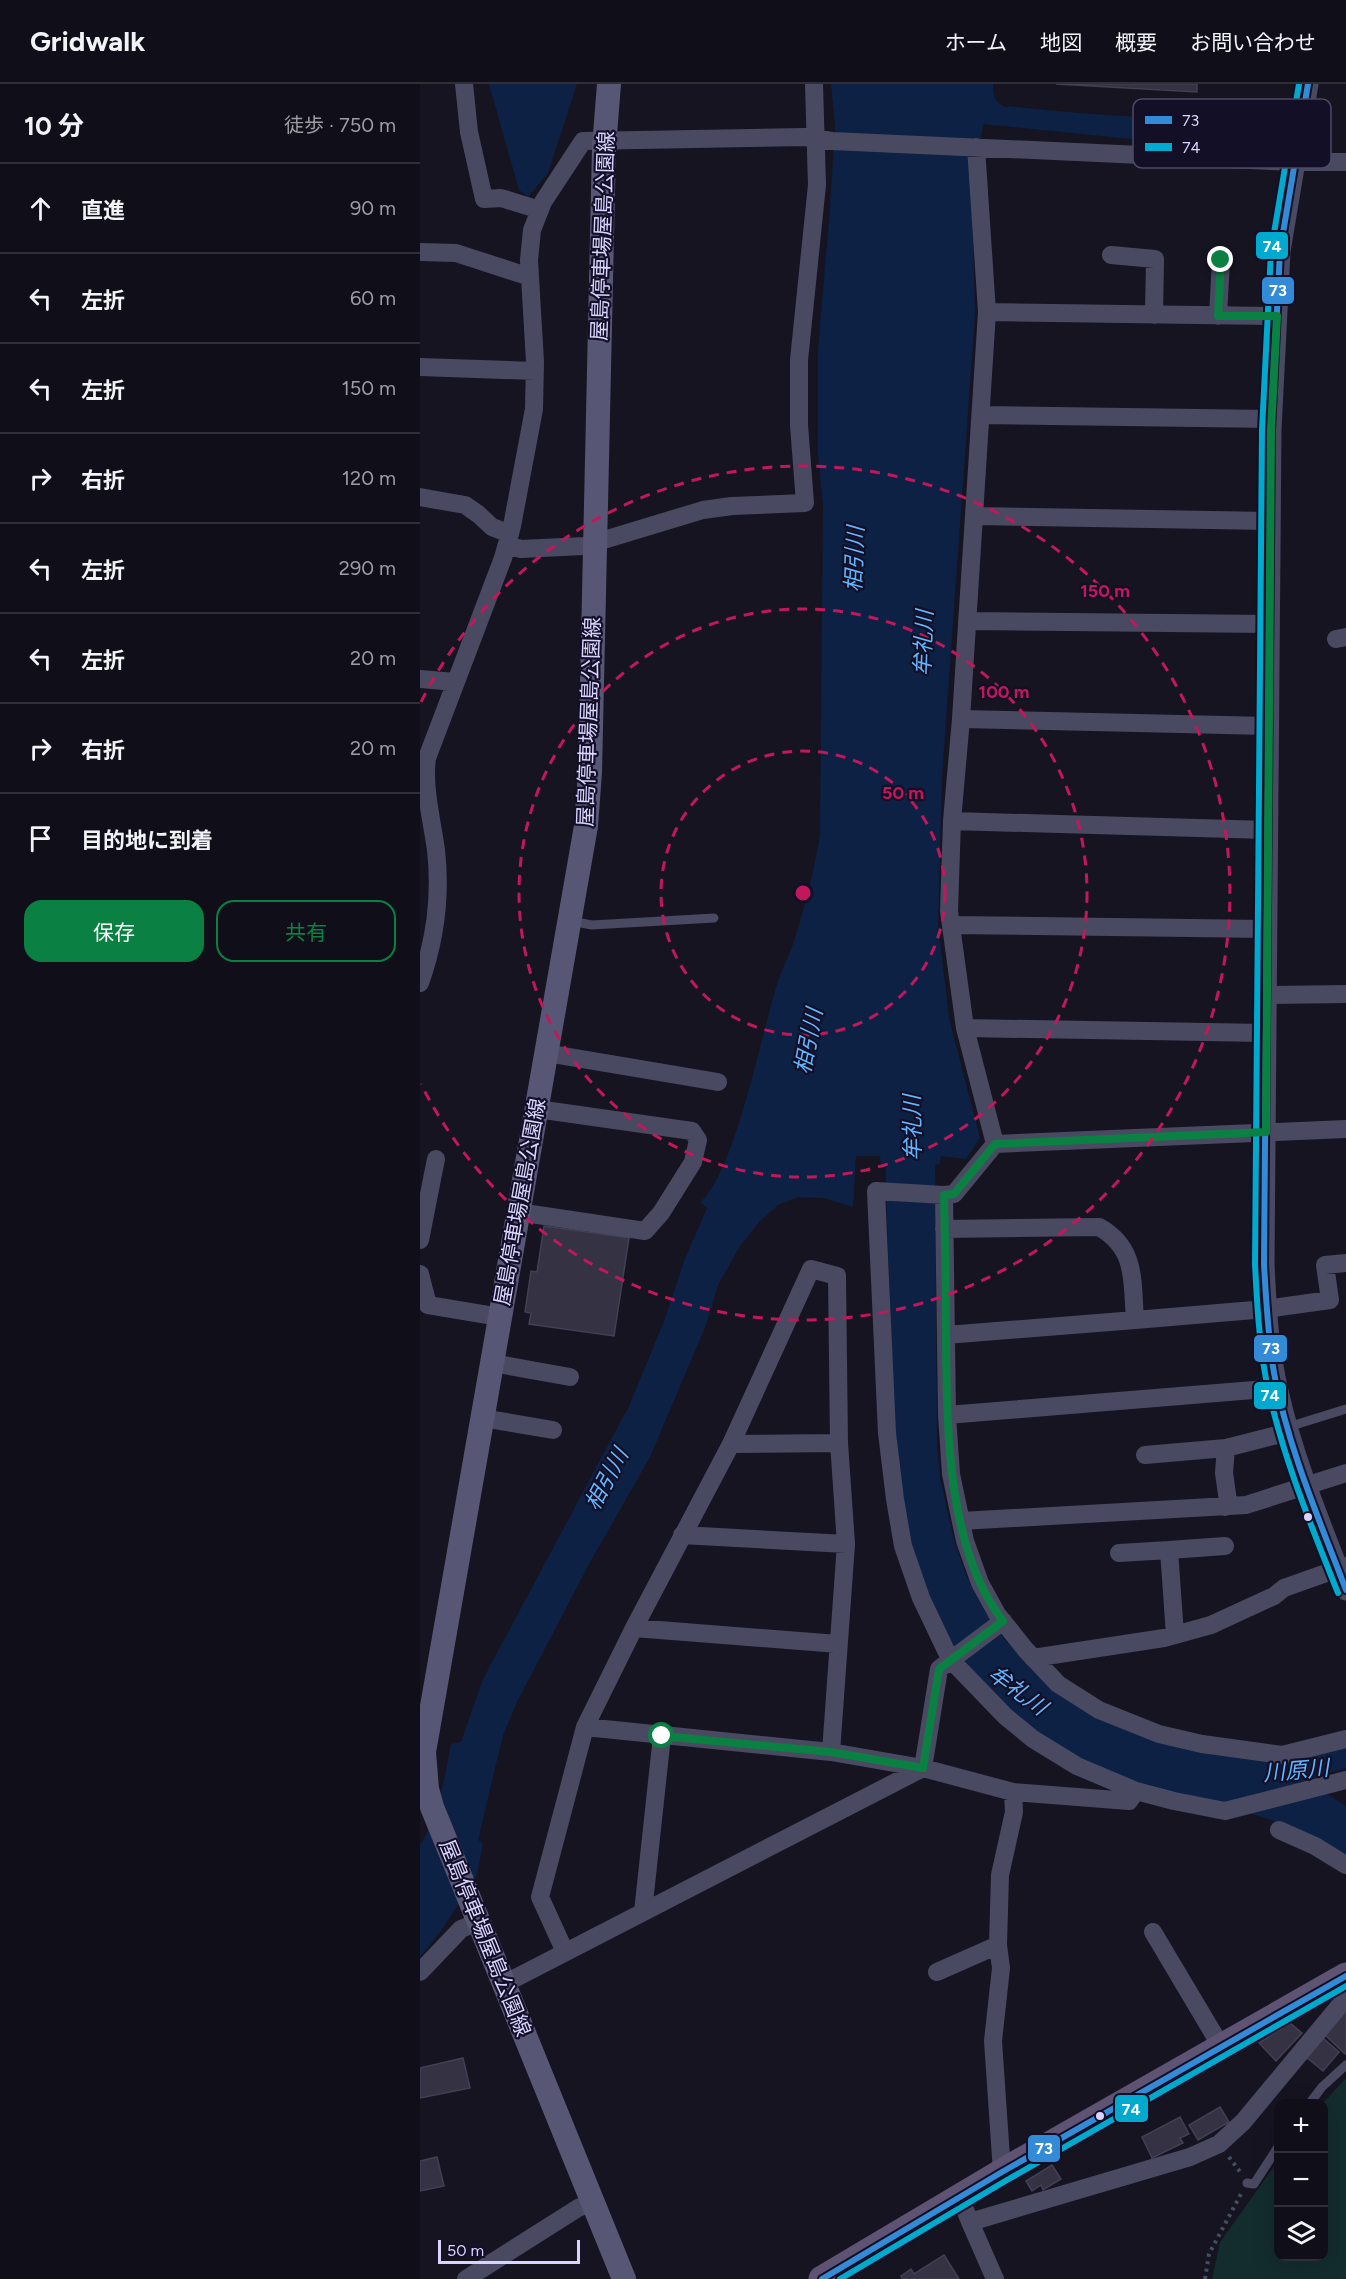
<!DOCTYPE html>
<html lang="ja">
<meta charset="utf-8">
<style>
body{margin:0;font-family:Figtree,"Noto Sans JP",sans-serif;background:#1e1d26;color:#f1f3f6}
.controls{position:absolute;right:18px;bottom:18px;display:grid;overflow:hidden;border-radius:12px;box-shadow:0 6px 24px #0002}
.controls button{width:54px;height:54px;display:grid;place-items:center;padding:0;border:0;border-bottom:2px solid #302f38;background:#100f19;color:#f1f3f6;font:30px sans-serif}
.scale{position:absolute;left:18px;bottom:15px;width:142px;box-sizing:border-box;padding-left:6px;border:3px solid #d9d4ff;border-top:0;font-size:16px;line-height:21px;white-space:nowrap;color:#d9d4ff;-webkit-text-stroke:4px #130f26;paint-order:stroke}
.stop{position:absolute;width:18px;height:18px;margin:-14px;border:4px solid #0b8043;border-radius:50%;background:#fff}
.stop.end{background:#0b8043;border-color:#fff;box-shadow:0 2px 6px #0008}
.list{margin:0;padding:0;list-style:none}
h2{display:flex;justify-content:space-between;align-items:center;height:78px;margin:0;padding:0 24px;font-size:26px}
h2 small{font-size:20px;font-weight:400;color:#9c9ca2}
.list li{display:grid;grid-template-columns:39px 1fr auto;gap:18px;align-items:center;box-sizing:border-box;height:90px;padding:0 24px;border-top:2px solid #302f38}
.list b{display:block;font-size:22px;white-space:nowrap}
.list em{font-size:20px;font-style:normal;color:#9c9ca2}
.actions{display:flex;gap:12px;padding:18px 24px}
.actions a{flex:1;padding:14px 0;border:2px solid #0b8043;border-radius:18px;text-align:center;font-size:21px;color:#0b8043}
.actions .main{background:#0b8043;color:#fff}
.icon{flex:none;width:33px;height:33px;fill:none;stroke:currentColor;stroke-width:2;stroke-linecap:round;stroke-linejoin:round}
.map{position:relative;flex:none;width:926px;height:2195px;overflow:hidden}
header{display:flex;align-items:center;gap:36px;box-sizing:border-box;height:84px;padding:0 30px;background:#100f19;border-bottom:2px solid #302f38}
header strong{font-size:28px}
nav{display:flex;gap:33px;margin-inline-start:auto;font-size:21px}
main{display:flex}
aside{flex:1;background:#100f19}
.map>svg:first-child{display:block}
</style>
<header>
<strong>Gridwalk</strong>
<nav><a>ホーム</a><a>地図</a><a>概要</a><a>お問い合わせ</a></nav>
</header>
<main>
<aside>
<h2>10 分<small>徒歩 · 750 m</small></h2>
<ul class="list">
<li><svg class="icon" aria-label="ahead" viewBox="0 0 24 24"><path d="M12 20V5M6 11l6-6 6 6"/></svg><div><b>直進</b></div><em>90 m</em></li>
<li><svg class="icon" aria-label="left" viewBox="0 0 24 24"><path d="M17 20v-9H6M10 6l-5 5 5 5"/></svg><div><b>左折</b></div><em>60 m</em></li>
<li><svg class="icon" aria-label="left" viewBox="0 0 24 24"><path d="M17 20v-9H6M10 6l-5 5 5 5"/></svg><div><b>左折</b></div><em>150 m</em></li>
<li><svg class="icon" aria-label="right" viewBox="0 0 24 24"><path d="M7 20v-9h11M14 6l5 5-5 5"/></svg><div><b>右折</b></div><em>120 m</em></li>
<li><svg class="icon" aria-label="left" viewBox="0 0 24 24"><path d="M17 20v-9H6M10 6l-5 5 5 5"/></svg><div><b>左折</b></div><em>290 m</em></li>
<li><svg class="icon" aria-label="left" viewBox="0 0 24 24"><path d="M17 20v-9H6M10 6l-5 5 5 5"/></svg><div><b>左折</b></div><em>20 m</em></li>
<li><svg class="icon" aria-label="right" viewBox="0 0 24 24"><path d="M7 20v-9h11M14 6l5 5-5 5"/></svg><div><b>右折</b></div><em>20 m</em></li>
<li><svg class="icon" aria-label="arrive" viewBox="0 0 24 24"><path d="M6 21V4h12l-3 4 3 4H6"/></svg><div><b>目的地に到着</b></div></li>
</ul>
<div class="actions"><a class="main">保存</a><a>共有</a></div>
</aside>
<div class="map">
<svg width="926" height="2195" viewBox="0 0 926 2195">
<rect width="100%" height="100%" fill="#161421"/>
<!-- green -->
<path fill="#132c2d" d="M926 1994V2195H792L800 2158 858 2077V2172H904L903 2019Z"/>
<!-- water -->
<path fill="#0d2144" d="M69 0H157L128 89 108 113 99 106Z
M411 0H573C573 13 575 18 587 24L588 22C675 32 764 36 852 38L851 43 848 44 847 60H850V64L731 57 563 40 561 54H550L555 230 522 692 518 840 529 934 560 1054 546 1075 521 1072 520 1080 515 1081 517 1356 520 1394 528 1430 535 1460 547 1493 565 1527 586 1557 611 1583 758 1663 926 1662V1684L885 1696 926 1722V1772L857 1738 802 1720 727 1705 674 1683 629 1657 587 1625 561 1598 543 1574 524 1547 493 1477 477 1402 466 1114V1083L461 1082 460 1072H436L433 1123 404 1114 378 1113 358 1121 340 1137 320 1162 298 1201 286 1241 230 1373 168 1482 97 1618 83 1651 58 1756 63 1759 57 1791 21 1847 0 1873V1761C18 1734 25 1691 31 1660L41 1658 63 1595 209 1322 244 1237 264 1177 287 1124 280 1118C313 1094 342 949 356 904 360 888 369 873 374 857 385 822 394 787 400 751L403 422 398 370V266L410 125 415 42Z"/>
<!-- building -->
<path fill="#343243" stroke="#433f54" stroke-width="1.5" d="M636 0H777V8Z
M124 1142 209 1154 194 1252 109 1240 111 1229 105 1228 111 1187 117 1188Z
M926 1927V1969L925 1970 903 1949Z
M870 1939 882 1949 856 1977 839 1959Z
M903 1954 919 1968 903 1987 886 1973Z
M43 1974 50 2004 0 2014V1984Z
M800 2023 809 2038 778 2056 769 2041Z
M760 2033 769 2050 760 2054 763 2059 732 2074 722 2053Z
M17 2073 24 2102 0 2107V2077Z
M632 2081 641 2095 623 2106 621 2101 612 2107 606 2097Z
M524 2171 539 2195H482L481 2192 491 2185 494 2190Z"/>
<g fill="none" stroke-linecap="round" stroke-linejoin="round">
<!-- path -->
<path stroke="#44505f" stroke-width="4" stroke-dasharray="3 4.5" stroke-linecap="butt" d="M809 2073 821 2089
M785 2195 789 2170 822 2108"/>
<!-- service -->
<path stroke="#4a4962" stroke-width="9" d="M150 837 172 841 294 834
M868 1343 926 1325
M889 2020 902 2003 926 1981
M827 2099 834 2100 858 2063"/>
<!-- minor -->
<path stroke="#4a4962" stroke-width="18" d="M44 0 49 48 64 115 81 114 120 126
M556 63 567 228 541 635 532 737 529 827 545 944 575 1060 534 1110 524 1111 527 1331 531 1390 545 1457 560 1499 577 1530 605 1565 638 1600 679 1626 739 1650 782 1660 862 1671 926 1655
M0 168 36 169 110 193
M691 171 735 175 734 231
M567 228 857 232
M798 232 801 176
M0 283 115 287
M561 331 852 335
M0 413 45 421 58 430 72 443 90 450
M554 432 850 437
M87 461 101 465 164 462 283 426 312 422 385 419 379 341V276L397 101 394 0
M548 537 849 540
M916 555 926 553
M0 595 35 598
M541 635 848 642
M532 737 847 746
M531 841 846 845
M0 899C15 857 21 811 16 766 12 736 3 704 7 674L83 474 92 442 114 325 115 278 109 176 112 146 123 118 163 57 385 53 412 57 875 78H926
M845 911 926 910
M545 944 845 949
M126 969 298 998
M575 1060 926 1045
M524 1111 456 1107 467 1349 475 1415 483 1462 501 1514 530 1575 585 1632 613 1655 657 1682 716 1707 754 1717 805 1727 926 1696
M98 1128 225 1147 241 1129 273 1078 278 1056 272 1047 117 1025
M524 1145 679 1143C717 1164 712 1198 715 1236L846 1225 910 1216 905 1181 926 1179
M0 1156 16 1075
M0 1190 8 1221 80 1233
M526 1251 715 1236
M72 1279 150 1293
M527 1331 857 1304
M62 1334 133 1346
M311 1360 419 1359
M725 1371 806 1364 869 1348
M805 1423 808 1417 804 1389 806 1364
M541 1437 826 1421 926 1389
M262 1451 426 1460
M749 1466 805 1462
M699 1469 749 1466 755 1551
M214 1544 418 1560
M613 1574 744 1554 791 1541 854 1512 864 1504 926 1482
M165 1643 411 1668
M859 1746 895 1762 926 1781
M223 1828 242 1652
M733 1848 802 1964
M578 1861 581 1884 573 1957 582 2088
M145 1868 120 1813 165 1643 214 1544 311 1360 391 1185 417 1192 419 1359 426 1460 411 1668 503 1684 593 1708 709 1717 716 1707
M0 1888 41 1845 58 1838
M517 1888 578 1861 580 1791 594 1728 593 1708
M84 1900 503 1684 519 1585 583 1537
M540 2113 550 2138 770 2073 799 2060 823 2038 926 1914
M550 2138 575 2195
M46 2195 158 2124 172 2118"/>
<!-- tertiary -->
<path stroke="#4a4962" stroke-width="21" d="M888 0 860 167 851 346 844 1180C846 1222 848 1265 858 1307 873 1375 901 1441 926 1506"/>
<!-- secondary -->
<path stroke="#575674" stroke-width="24" d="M189 0 184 63 170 688 166 742 4 1668 7 1705 12 1723 204 2195"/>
<!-- primary -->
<path stroke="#5e5373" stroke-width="27" d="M402 2195 582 2088 926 1892"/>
<!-- bus-1 casing -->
<g stroke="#130f26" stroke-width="10">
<path id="bus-1" d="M888 0 860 167 851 346 844 1180C846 1217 848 1253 854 1289 868 1364 899 1435 926 1506
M402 2195 582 2088 926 1892"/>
</g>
<!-- bus-2 casing -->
<g stroke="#130f26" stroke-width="10">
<path id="bus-2" d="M879 0 851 167 842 346 835 1180C837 1219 839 1257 846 1295 861 1369 890 1439 918 1509
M420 2195 587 2096 926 1902"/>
</g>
<!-- bus-1 -->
<use href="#bus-1" stroke="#338bd7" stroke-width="6"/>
<!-- bus-2 -->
<use href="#bus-2" stroke="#00a9ce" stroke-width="6"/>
</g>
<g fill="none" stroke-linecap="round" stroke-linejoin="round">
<!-- route -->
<path stroke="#0b8043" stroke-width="8" d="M242 1652 411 1668 503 1684 519 1585 583 1537C526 1464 527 1341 526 1253 526 1206 525 1158 524 1111L534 1110 575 1060 846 1048 851 346 857 232H798L801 176"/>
</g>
<!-- distance rings -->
<g fill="none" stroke="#c2185b" stroke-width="3" stroke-dasharray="10 8">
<circle cx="383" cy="809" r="142"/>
<circle cx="383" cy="809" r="284"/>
<path d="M1 618A427 427 0 1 1 1 1000"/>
</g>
<!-- markers -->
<g fill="#d9d4ff" stroke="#130f26" stroke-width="2">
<circle cx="888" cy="1433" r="5"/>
<circle cx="680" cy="2032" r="5"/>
</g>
<g text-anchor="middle" stroke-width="4.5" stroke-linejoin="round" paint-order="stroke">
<!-- street labels -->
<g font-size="21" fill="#d9d4ff" stroke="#130f26">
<text transform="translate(183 152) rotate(-88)" y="7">屋島停車場屋島公園線</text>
<text transform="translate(169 638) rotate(-88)" y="7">屋島停車場屋島公園線</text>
<text transform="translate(100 1118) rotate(-80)" y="7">屋島停車場屋島公園線</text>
<text transform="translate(65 1854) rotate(68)" y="7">屋島停車場屋島公園線</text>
</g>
<!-- water labels -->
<g font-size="22" font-style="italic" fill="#62b6ff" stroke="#130f26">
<text transform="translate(434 475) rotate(-88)" y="8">相引川</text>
<text transform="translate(503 559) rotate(-88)" y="8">牟礼川</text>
<text transform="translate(388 957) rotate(-79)" y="8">相引川</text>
<text transform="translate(492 1044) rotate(-91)" y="8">牟礼川</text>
<text transform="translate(186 1395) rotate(-62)" y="8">相引川</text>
<text transform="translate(598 1606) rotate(36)" y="8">牟礼川</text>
<text transform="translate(876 1686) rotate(-5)" y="8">川原川</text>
</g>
</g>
<!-- legend -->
<rect x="713" y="15" width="198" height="69" rx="9" fill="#130f26" stroke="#4e4a67" stroke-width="1.5"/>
<rect x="725" y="32" width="27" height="8" fill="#338bd7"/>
<rect x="725" y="59" width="27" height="8" fill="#00a9ce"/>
<g font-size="16" fill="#d9d4ff">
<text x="762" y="42">73</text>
<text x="762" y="69">74</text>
</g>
<circle cx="383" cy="809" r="9" fill="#c2185b" stroke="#130f26" stroke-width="3"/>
<g font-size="18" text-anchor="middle" font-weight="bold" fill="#c2185b" stroke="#130f26" stroke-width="4.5" stroke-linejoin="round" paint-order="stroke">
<text x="685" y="513">150 m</text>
<text x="584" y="614">100 m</text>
<text x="483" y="715">50 m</text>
</g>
<g stroke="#130f26" stroke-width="2">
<rect x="835" y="147" width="34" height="29" rx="6" fill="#00a9ce"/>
<rect x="841" y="192" width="34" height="29" rx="6" fill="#338bd7"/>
<rect x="833" y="1250" width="35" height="29" rx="6" fill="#338bd7"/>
<rect x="833" y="1297" width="34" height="29" rx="6" fill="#00a9ce"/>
<rect x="694" y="2010" width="35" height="29" rx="6" fill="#00a9ce"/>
<rect x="607" y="2050" width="34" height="29" rx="6" fill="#338bd7"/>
</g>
<g font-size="16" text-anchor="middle" font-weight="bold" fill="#fff">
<text x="852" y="168">74</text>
<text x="858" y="212">73</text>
<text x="851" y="1270">73</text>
<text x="850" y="1317">74</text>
<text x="711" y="2031">74</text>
<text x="624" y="2070">73</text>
</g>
</svg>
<div class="controls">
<button>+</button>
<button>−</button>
<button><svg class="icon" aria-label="layers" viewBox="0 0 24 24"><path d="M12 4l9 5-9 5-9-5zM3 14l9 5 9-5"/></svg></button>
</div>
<div class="scale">50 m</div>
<div class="stop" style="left:242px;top:1652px"></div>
<div class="stop end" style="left:801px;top:176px"></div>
</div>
</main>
